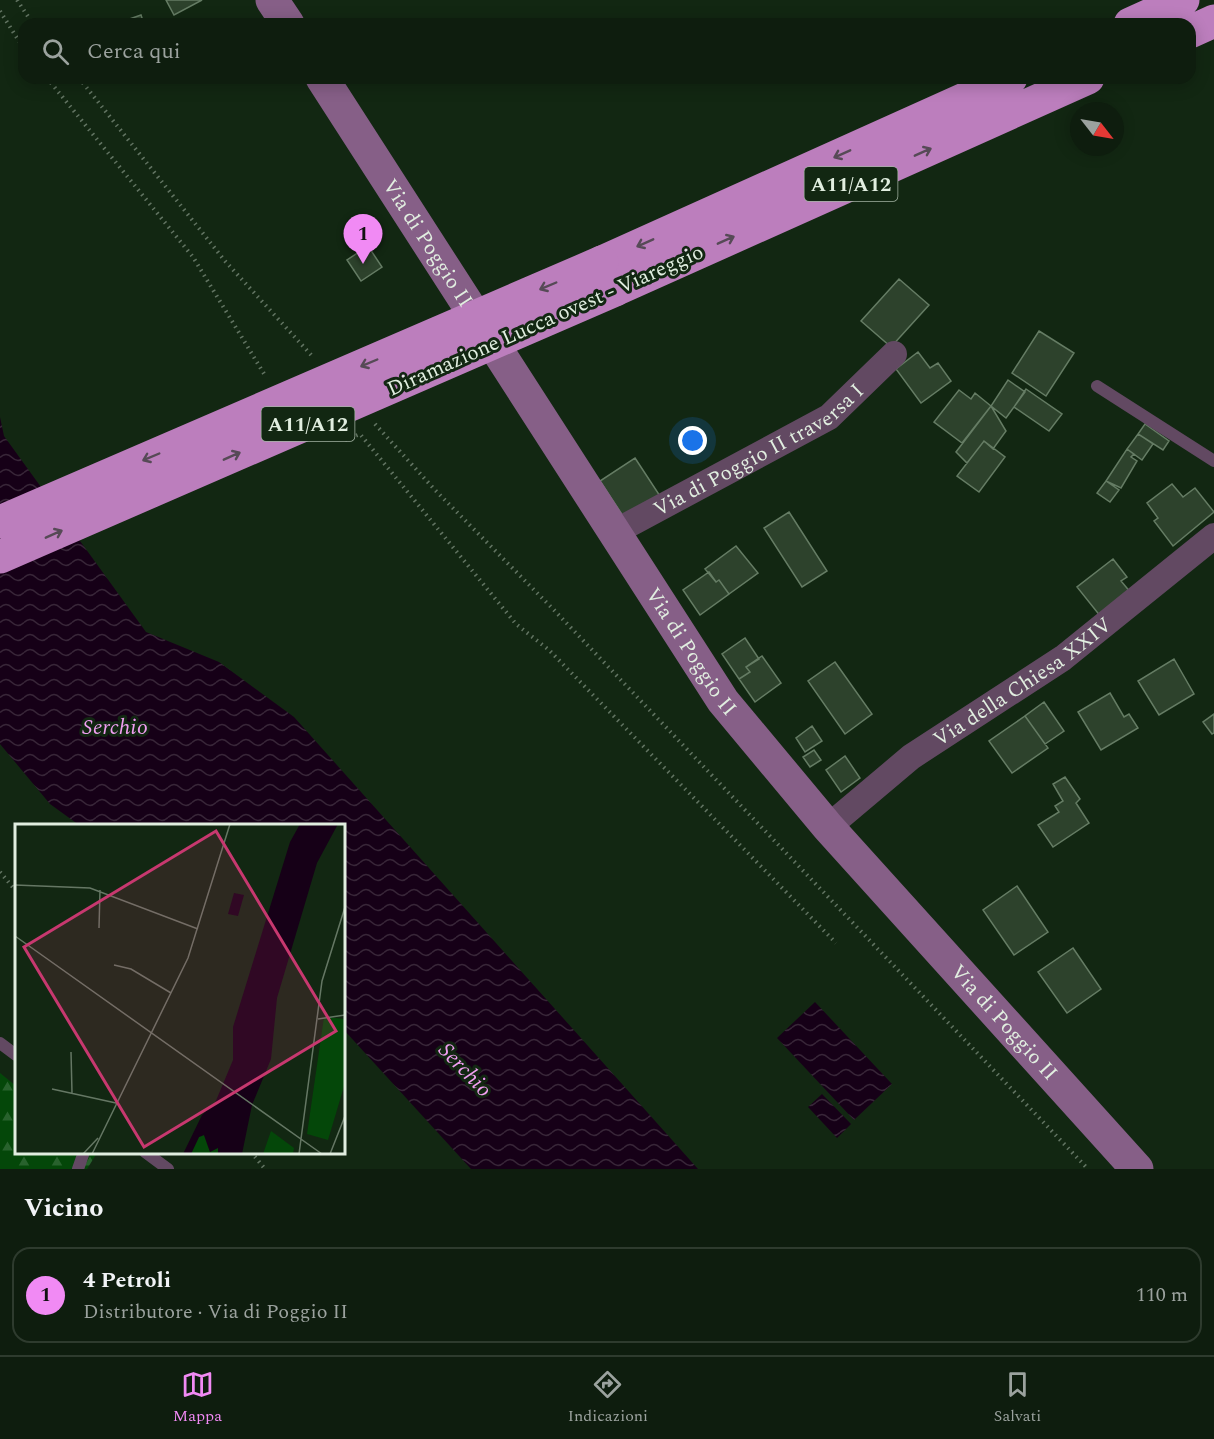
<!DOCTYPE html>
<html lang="it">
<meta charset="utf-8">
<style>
body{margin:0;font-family:Spectral,serif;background:#172617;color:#f1f3f6}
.compass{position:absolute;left:1070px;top:102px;width:54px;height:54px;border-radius:50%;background:#0e1d0e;box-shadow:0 3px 15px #0003;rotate:121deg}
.you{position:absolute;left:693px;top:441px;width:21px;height:21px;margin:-15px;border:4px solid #fff;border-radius:50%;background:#1a73e8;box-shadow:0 0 0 9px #1a73e833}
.badge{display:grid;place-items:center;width:39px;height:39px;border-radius:50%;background:#f18af4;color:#111;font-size:20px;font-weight:700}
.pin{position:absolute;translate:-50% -50px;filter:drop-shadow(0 2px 3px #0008)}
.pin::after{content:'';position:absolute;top:32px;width:21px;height:18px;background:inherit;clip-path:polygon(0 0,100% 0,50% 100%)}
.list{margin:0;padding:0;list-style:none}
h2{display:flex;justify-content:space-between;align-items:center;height:78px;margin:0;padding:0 24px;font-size:26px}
h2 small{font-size:20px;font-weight:400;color:#9ba29e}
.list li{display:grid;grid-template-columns:39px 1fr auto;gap:18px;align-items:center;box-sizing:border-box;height:96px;margin:0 12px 12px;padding:0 12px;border:2px solid #2e3b2e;border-radius:18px}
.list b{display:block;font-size:22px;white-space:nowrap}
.list p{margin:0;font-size:20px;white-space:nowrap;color:#9ba29e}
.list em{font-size:20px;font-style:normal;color:#9ba29e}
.icon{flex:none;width:33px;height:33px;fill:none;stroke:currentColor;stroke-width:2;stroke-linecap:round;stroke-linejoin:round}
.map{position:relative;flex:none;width:1214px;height:1169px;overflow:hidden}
.search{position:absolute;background:#0e1d0e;box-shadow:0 3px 15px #0003;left:18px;right:18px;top:18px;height:66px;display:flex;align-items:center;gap:15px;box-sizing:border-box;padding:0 21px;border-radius:18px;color:#9ba29e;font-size:22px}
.sheet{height:186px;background:#0e1d0e}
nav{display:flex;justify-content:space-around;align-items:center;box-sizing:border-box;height:84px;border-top:2px solid #2e3b2e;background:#0e1d0e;font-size:16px;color:#9ba29e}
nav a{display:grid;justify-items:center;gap:3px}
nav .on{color:#f18af4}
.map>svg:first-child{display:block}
</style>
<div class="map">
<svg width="1214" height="1169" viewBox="0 0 1214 1169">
<defs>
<pattern id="forest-firs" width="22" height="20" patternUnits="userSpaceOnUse" patternTransform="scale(1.5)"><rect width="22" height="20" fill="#044709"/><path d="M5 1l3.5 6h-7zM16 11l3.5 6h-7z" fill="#28622d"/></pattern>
<pattern id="water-waves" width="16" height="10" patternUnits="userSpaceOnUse" patternTransform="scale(1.5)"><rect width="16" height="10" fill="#160017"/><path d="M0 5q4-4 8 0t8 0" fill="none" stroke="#382638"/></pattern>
</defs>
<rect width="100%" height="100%" fill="#122712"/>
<!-- forest -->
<path fill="url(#forest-firs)" d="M0 1073 16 1086V1152L97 1153 87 1169H0Z"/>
<!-- water -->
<path fill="url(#water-waves)" d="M0 417 4 436 146 632 219 662 294 717 698 1169H471L344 1030V826L79 825 50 804 0 744Z
M815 1002 892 1084 854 1120 777 1038Z
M822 1094 851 1124 837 1138 808 1107Z"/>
<!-- building -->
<path fill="#2d422c" stroke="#657c64" stroke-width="1.5" d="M166 0H202L174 15Z
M141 15 144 24H122L121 22Z
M368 246 382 267 361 281 347 260Z
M899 279 929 305 891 347 861 321Z
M1039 331 1074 353 1046 396 1012 373Z
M918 352 930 368 938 363 951 381 921 403 896 369Z
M1008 380 1025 392 1006 418 991 406Z
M1026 389 1062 414 1049 431 1014 407Z
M959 390 971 399 975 393 991 406 962 443 934 422Z
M991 406 1006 431 993 449 984 441 967 463 956 452Z
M1145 424 1169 441 1163 450 1138 434Z
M1138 434 1153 444 1142 460 1127 449Z
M984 441 1005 457 979 492 957 476Z
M1127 449 1134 454 1131 457 1137 461 1121 488 1106 481Z
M635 458 660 496 625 519 600 481Z
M1106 481 1119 490 1110 502 1097 493Z
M1172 484 1183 497 1195 488 1214 512 1173 546 1154 521 1158 518 1147 503Z
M789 512 827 571 802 587 764 528Z
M736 546 758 573 729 594 719 580 716 582 705 569Z
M1113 559 1127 577 1121 581 1131 593 1101 617 1077 587Z
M709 572 716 582 719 580 729 594 700 615 683 590Z
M745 638 759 659 746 667 750 672 739 679 722 654Z
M762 656 781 683 755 702 739 679 750 672 746 667Z
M1174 659 1194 694 1159 715 1138 681Z
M835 662 872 714 845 734 808 681Z
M1110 693 1124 717 1129 714 1138 728 1101 750 1078 712Z
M1044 702 1064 731 1045 744 1025 716Z
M1214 714V733L1212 734 1203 722Z
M1025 716 1048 748 1012 773 989 741Z
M812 726 822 741 805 752 796 738Z
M814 750 821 760 810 767 803 757Z
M845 756 860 778 841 792 826 770Z
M1065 777 1080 799 1076 803 1089 823 1053 847 1038 825 1059 812 1055 806 1063 801 1053 784Z
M1017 886 1048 932 1014 955 983 910Z
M1073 948 1101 989 1067 1013 1038 972Z"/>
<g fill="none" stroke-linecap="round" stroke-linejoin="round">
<!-- path -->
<path stroke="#627462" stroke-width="4" stroke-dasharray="1.5 4.5" stroke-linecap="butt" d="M17 0 33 24
M0 11 24 49
M47 78 193 257 266 377
M79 78 225 261 313 357
M375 424 435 490 554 610 1088 1169
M345 440 360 434 516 624 549 650 836 943
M0 872 16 891
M251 1152 265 1169"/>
<!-- lane -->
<path stroke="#624962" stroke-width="12" d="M1097 386 1214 461
M0 1043 16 1055
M145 1152 168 1169
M78 1169 84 1152"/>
<!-- street -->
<g stroke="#624962" stroke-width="26">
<path id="s1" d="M613 533 829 417 894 354"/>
<path id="s2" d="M828 827 911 757 1063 658 1214 536"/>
</g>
<!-- secondary -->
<g stroke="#865f87" stroke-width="33">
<path d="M272 0 288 24"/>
<path id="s3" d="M322 78 723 701 828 827 1137 1169"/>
</g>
<!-- highway -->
<path stroke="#bc7ebd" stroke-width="33" d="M1130 24 1183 0
M1190 32 1214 21
M602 262 1011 78
M615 290 1088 78"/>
<!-- highway-bridge -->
<path stroke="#bc7ebd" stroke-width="33" d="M0 522 602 262
M0 557 615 290"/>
</g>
<!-- one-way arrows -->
<defs><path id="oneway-shaft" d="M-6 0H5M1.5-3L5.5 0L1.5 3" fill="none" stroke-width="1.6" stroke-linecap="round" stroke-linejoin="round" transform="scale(1.5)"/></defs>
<g stroke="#564a56">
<use href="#oneway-shaft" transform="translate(923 152) rotate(-24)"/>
<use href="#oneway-shaft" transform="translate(842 154) rotate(156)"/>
<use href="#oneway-shaft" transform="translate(726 240) rotate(-24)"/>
<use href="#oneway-shaft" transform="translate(645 243) rotate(156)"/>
<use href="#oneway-shaft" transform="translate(548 286) rotate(157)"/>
<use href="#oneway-shaft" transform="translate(369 363) rotate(157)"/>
<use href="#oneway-shaft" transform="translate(232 456) rotate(-24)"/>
<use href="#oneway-shaft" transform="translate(151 457) rotate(157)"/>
<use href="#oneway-shaft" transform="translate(54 534) rotate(-24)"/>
</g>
<g text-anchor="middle" stroke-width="6" stroke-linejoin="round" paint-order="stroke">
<!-- shield labels -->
<g fill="#122712" stroke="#a3b2a2" stroke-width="1.5">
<rect x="804.5" y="167" width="93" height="34" rx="4.5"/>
<rect x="261.5" y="407" width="93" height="34" rx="4.5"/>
</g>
<g font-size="20" font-weight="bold" fill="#e1eee0">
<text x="851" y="191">A11/A12</text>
<text x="308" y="431">A11/A12</text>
</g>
<!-- street labels -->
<g font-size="21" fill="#e1eee0" stroke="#122712">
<text dy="7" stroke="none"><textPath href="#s3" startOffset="196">Via di Poggio II</textPath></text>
<text transform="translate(545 320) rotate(-24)" y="7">Diramazione Lucca ovest - Viareggio</text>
<text dy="7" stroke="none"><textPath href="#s1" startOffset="168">Via di Poggio II traversa I</textPath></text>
<text dy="7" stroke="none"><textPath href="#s3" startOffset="682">Via di Poggio II</textPath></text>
<text dy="7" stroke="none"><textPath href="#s2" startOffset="243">Via della Chiesa XXIV</textPath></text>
<text dy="7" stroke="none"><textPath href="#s3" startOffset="1168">Via di Poggio II</textPath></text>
</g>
<!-- water labels -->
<g font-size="22" font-style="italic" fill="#f09ef1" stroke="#122712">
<text x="115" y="734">Serchio</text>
<text transform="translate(466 1069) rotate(46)" y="8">Serchio</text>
</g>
</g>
<!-- overview -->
<g transform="translate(15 824)">
<rect width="330" height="330" fill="#122712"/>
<path d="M309 193 330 195V259L313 316 292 310ZM256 307 279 324 278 330H248Z" fill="#044709"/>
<path d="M189 311 195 328 203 323V330H176L184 313Z" fill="#044709"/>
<path d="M285 0H323L302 39 262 174 256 235 237 281 227 330H203V324L195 328 189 311 184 313 176 330H168L187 291 200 279 218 236V203L275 18ZM219 69 229 71 223 92 213 90Z" fill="#160017"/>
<path fill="none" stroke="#657764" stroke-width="1.5" d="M0 61 75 64 183 105M84 104 85 66M0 112 307 330M99 141 116 145 156 169M303 195 330 191M56 228 57 269M37 265 101 279M68 330 83 314M77 330 173 134 215 0M284 330 307 157 330 83M315 330 330 292"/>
<path fill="#c7386f" fill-opacity="0.15" stroke="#c7386f" stroke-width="3" d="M201 7 321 207 129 323 9 123Z"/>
<rect width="330" height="330" fill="none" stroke="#e1eee0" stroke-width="3"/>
</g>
</svg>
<svg class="compass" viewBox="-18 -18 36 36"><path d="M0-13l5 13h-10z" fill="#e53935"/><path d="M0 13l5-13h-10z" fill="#9ba29e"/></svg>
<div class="you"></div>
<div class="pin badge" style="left:363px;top:264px">1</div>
<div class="search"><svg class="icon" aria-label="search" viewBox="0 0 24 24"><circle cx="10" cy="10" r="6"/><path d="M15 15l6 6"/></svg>Cerca qui</div>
</div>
<section class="sheet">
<h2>Vicino<small></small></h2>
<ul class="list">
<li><span class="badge">1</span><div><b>4 Petroli</b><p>Distributore · Via di Poggio II</p></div><em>110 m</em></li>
</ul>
</section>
<nav>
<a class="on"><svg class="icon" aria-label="map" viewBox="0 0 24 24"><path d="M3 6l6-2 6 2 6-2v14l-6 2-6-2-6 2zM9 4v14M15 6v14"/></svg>Mappa</a>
<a><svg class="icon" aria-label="directions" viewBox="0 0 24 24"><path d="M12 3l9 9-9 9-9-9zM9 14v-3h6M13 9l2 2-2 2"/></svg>Indicazioni</a>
<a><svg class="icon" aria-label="saved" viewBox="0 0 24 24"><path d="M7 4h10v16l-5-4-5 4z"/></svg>Salvati</a>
</nav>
